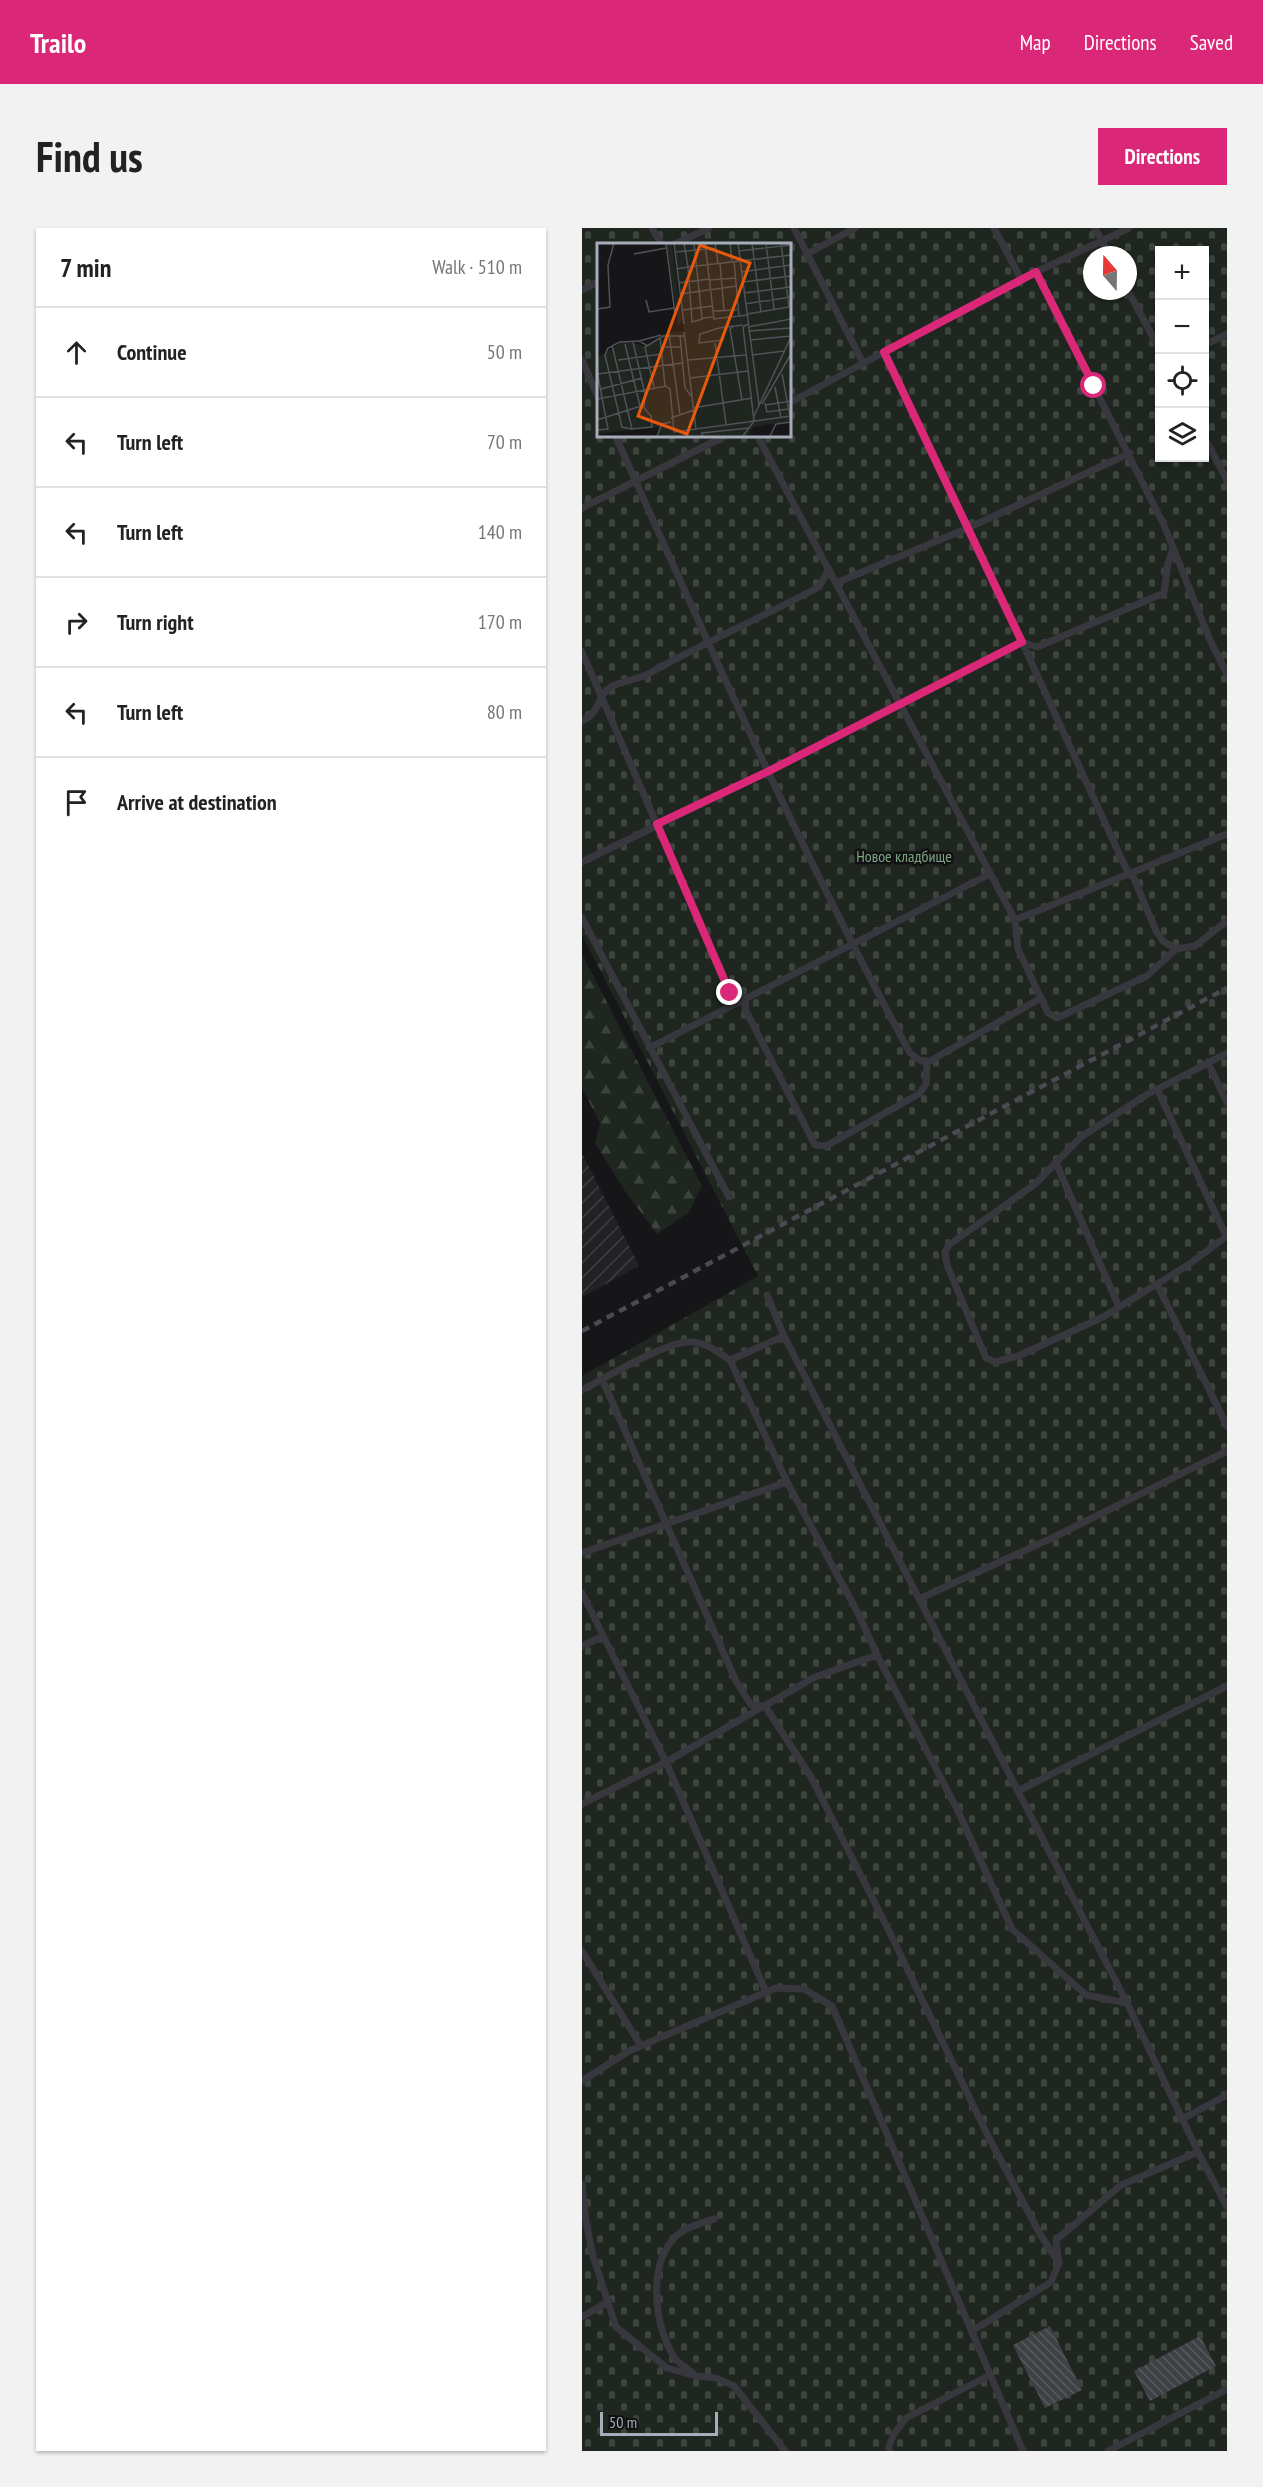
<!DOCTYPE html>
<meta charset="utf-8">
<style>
body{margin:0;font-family:"PT Sans Narrow",sans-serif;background:#f2f2f2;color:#222}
.controls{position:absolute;right:18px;top:18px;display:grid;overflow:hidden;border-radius:0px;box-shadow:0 2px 4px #0004}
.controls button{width:54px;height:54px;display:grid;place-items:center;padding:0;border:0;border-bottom:2px solid #e0e0e0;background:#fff;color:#222;font:30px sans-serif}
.compass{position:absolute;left:501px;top:18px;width:54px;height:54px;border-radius:50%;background:#fff;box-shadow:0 2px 4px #0004;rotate:340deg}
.scale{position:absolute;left:18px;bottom:15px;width:118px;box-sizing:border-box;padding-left:6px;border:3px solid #a7acb9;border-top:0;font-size:16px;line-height:21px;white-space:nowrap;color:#a7acb9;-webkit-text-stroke:4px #111113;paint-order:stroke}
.stop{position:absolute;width:18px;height:18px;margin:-14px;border:4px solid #db2777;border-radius:50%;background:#fff}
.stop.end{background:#db2777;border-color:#fff;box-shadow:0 2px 6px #0008}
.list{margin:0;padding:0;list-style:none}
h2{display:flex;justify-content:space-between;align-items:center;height:78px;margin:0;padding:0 24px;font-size:26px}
h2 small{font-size:20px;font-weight:400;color:#767676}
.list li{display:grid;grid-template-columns:39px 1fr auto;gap:18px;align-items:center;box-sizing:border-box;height:90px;padding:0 24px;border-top:2px solid #e0e0e0}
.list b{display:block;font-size:22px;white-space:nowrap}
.list em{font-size:20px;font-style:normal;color:#767676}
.icon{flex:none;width:33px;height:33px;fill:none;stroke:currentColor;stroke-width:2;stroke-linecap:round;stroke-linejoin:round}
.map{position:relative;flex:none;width:645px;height:2223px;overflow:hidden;border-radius:0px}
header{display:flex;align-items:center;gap:36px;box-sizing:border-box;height:84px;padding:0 30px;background:#db2777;color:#fff}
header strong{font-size:28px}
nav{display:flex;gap:33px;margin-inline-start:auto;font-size:21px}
.intro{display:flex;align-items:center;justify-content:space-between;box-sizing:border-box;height:144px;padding:0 36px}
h1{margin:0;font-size:42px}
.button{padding:15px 27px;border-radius:0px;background:#db2777;color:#fff;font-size:21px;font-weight:700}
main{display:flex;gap:36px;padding:0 36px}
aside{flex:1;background:#fff;border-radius:0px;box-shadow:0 2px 4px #0004}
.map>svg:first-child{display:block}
</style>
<header>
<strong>Trailo</strong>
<nav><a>Map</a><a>Directions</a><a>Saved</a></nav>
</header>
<div class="intro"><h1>Find us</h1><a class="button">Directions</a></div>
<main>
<aside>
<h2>7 min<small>Walk · 510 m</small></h2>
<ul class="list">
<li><svg class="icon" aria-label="ahead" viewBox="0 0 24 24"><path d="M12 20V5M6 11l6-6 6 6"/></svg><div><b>Continue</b></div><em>50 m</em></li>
<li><svg class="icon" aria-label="left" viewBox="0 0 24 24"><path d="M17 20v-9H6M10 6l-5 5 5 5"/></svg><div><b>Turn left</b></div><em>70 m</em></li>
<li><svg class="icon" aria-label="left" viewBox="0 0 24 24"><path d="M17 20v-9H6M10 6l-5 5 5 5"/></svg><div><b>Turn left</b></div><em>140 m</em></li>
<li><svg class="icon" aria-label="right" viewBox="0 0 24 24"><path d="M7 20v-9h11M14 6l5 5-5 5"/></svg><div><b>Turn right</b></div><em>170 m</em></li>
<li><svg class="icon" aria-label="left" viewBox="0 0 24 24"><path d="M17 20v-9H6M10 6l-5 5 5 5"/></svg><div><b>Turn left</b></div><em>80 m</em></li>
<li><svg class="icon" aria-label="arrive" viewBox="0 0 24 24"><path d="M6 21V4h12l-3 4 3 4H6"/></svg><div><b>Arrive at destination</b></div></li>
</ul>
</aside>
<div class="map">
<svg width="645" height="2223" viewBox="0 0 645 2223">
<defs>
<pattern id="industrial-furrows" width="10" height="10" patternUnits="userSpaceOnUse" patternTransform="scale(1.5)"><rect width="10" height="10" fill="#222225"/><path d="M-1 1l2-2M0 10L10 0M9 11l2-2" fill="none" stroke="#3f3f43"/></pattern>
<pattern id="forest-firs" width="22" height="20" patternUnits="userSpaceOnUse" patternTransform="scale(1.5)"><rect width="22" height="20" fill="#1e261f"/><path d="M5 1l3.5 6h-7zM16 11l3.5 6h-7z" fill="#3c433d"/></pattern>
<pattern id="cemetery-stones" width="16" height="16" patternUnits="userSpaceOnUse" patternTransform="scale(1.5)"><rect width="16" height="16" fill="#1e261f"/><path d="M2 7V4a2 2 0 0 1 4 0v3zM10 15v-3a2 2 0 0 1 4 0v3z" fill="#3c433d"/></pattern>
<pattern id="building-back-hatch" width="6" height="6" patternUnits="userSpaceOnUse" patternTransform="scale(1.5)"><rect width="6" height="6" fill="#404145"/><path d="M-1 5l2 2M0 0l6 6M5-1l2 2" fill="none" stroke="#595a5e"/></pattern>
</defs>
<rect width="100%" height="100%" fill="#161618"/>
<!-- industrial -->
<path fill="url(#industrial-furrows)" d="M0 925 57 1038 0 1069Z"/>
<!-- forest -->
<path fill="url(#forest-firs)" d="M0 726 120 958 107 984 75 1006 43 963 13 915 18 895 0 860Z"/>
<!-- cemetery -->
<path fill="url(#cemetery-stones)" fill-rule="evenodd" d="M0 0H645V2223H0V1148L176 1048 0 707ZM16 16H207V207H16ZM578 22H622V230H578ZM510 27H546V63H510Z"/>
<!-- building -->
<path fill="url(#building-back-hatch)" d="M468 2098 500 2162 463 2180 431 2117Z
M618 2108 634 2138 568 2173 552 2143Z"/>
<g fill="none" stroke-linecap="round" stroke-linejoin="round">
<!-- lane -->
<path stroke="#37373d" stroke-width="7" d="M70 0 79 16
M212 0 281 135
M412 0 439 51
M513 0 527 27
M93 16 127 0
M225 26 273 0
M454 44 582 297 628 412 645 446
M0 62 16 54
M546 63 578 122
M622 117 645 106
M302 124 440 414 547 647
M0 132 16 169
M207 175 439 51 547 0
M33 207C126 416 219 624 328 825L339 833H348L459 770
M175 207 433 692 436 721 466 785 475 790 565 748 594 721 613 718 645 693
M622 209 645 252
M0 280 145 207
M254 355 386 300 548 225
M0 424 148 765 164 771 163 781 233 917 244 918 337 866 344 856 345 833
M0 493C19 485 14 468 29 459 39 453 53 452 64 447 120 416 180 389 237 359L247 341
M0 634 185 544 440 414 455 419 582 365 586 336 591 320
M550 646 574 703 581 713 594 721
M0 690 147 969
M433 692 645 606
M67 820 408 646
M645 825 564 867 499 909 453 956 367 1017 363 1024 365 1037 404 1130 413 1134 436 1128 521 1089 606 1037 645 1008
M626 834 645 875
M575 861 644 1008
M474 935 537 1079
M575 1056 645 1198
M185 1067 202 1108 545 1775
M148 1132 205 1254 275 1383 295 1427 375 1581 430 1701 504 1767 545 1775 616 1924 645 1979
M20 1151 154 1453 169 1477 183 1478 229 1549 306 1701 406 1908 458 2006 477 2035
M0 1162C23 1150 88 1111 111 1114 126 1115 136 1125 148 1132L202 1108
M0 1325 205 1254
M0 1365 84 1534 184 1764
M337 1371 470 1310 645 1223
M0 1418 21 1408
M436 1563 645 1458
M0 1576 84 1534 233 1449 295 1427
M0 1723 59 1818
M0 1853 47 1823 194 1760 222 1761 250 1778 441 2223
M600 1891 645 1867
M0 1956 4 1994 11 2028 34 2099 85 2140 114 2148 134 2150 152 2158 203 2223
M0 2089 27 2073
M390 2103 469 2054 477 2035 474 2012 539 1957 616 1924
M110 2144C104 2140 96 2135 92 2129 72 2097 65 2037 94 2008 103 1999 121 1995 132 1991
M307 2223V2218L312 2206 324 2190 408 2147
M526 2223 645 2161"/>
<!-- rail -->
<path stroke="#4a4b52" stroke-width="4.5" stroke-dasharray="8 6" stroke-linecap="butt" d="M0 1103 645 760"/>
</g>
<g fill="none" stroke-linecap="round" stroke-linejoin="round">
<!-- route -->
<path stroke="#db2777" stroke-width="8" d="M148 765 75 596 185 544 440 414 302 124 454 44 512 158"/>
</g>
<g text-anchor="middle" stroke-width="5" stroke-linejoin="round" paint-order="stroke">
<!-- park labels -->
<g font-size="16" fill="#7da581" stroke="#111113">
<text x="322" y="634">Новое кладбище</text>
</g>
</g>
<!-- overview -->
<g transform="translate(15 15)">
<rect width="194" height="194" fill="#161618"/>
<path d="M70 0H75L85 79 81 82Z" fill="#1e261f"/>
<path d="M76 0H193V178L156 184 151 193H62L61 184 0 191V115L27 98 48 103 66 91 87 88Z" fill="#1e261f"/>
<path fill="none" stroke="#505258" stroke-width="1.5" d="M69 0 78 71M77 0 87 81M97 0 105 75 117 74M108 0 117 76 150 72M118 0 121 20M133 0 135 18M141 0 162 162M155 0 164 69M169 0 177 66M184 0 192 64M142 8 194 2M79 9 119 5M37 11 69 5M137 18 142 74M123 20 127 67M80 26 91 24 87 0M144 29 194 22M113 37 139 35M146 39 194 33M82 40 112 36M147 50 194 44M83 51 140 43M49 57 52 69 77 65M148 61 194 54M0 66 13 64 11 22 17 0M85 67 116 63M117 68 140 67M150 71 192 64M106 76 95 79 91 24 194 12M128 84 126 97 102 100 103 91 122 85H123L128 84H130L146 82M136 84 133 86 145 157M151 84 194 76M151 88 194 85M87 89 95 153M72 91 83 172M83 93 88 145 95 154 99 186M63 94 68 143M153 97 194 93M42 98 64 92M118 100 129 181M28 101 43 163M15 102 35 186 55 184 54 173 47 165 48 151 36 99M64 104H84M65 111 50 113 48 104 66 93H88M155 112 187 108M21 117 50 113 57 144M91 117 149 112M0 127 5 155M0 131 86 120M185 131 193 173M93 135 151 128M178 144 184 175M4 146 45 135M0 156 69 143 73 146 77 189 194 173M168 160 170 169 191 166M165 161 194 111M169 162 194 158M96 165 155 155M157 173 194 94M74 175 97 167M0 177 44 163M35 186 25 184 8 112 11 105 23 99 42 98 51 103M0 187 11 186 5 155M60 193 65 181 74 179M105 193V190L152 185M146 193 157 178 146 84 151 81M173 193 179 181 194 179"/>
<path fill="#e8590c" fill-opacity="0.15" stroke="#e8590c" stroke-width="3" d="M103 2 153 20 90 191 41 173Z"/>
<rect width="194" height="194" fill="none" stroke="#a7acb9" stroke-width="3"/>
</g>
</svg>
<div class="controls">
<button>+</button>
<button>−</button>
<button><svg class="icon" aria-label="locate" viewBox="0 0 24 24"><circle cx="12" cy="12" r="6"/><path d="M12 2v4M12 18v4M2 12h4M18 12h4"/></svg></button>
<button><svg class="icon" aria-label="layers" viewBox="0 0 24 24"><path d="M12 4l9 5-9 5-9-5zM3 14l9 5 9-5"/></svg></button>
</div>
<svg class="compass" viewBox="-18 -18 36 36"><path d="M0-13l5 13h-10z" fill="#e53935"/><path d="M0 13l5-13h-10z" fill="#767676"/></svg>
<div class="scale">50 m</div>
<div class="stop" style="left:512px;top:158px"></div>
<div class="stop end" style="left:148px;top:765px"></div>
</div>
</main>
